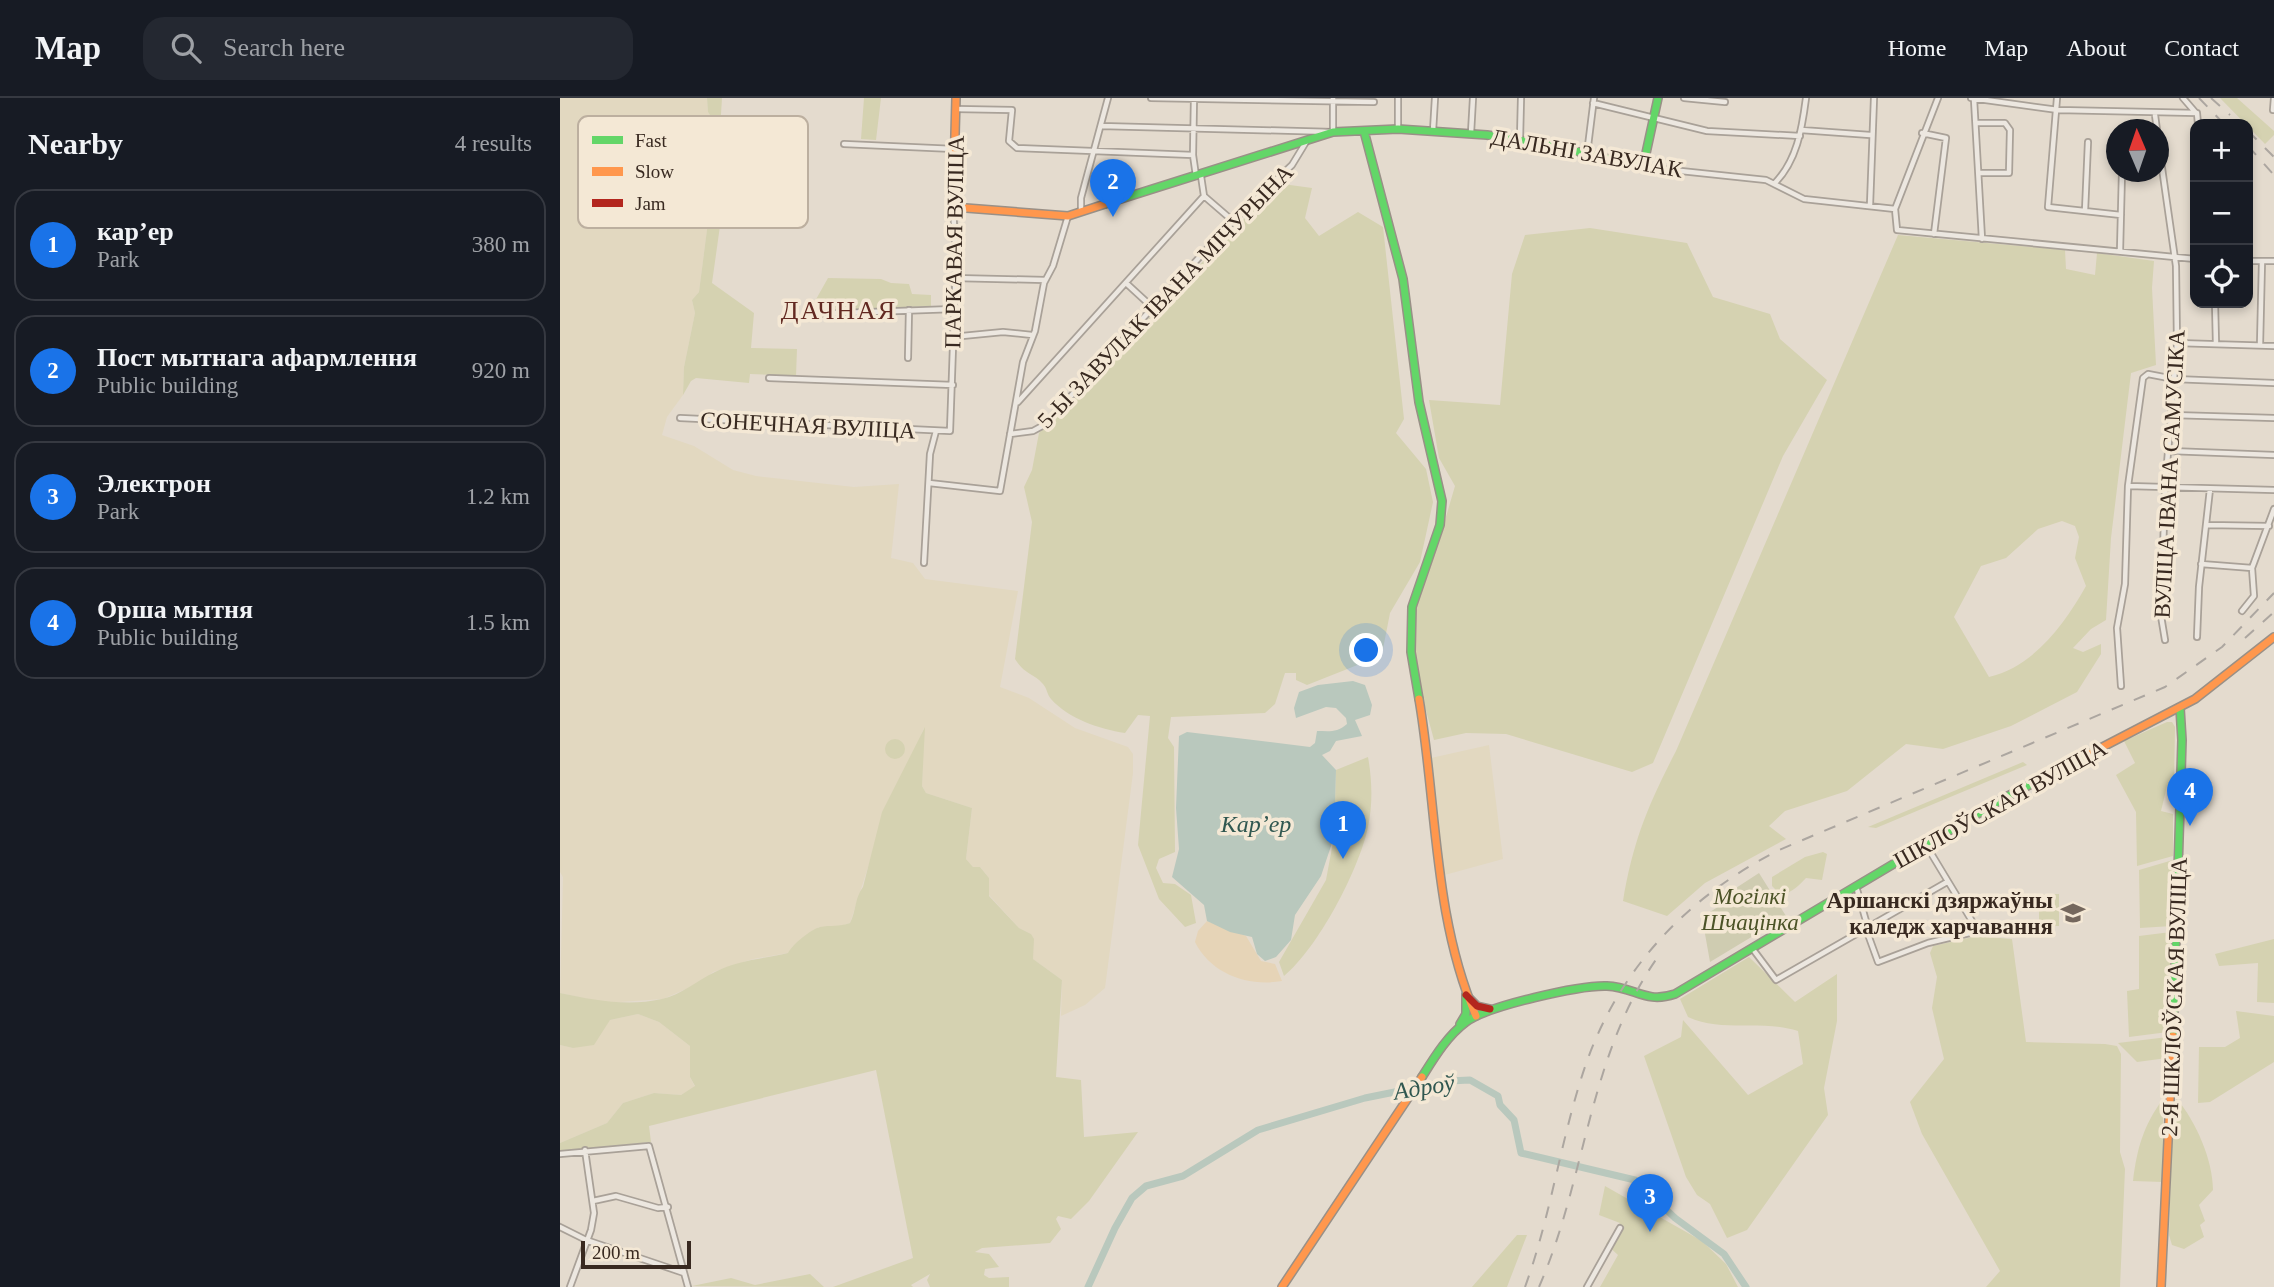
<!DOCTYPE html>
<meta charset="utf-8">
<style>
body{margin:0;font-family:"Times New Roman",serif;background:#242831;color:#f1f3f6}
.controls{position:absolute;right:21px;top:21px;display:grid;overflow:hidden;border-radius:14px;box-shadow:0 4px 10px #0003}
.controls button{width:63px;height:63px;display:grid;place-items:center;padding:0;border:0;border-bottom:2px solid #363941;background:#171b24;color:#f1f3f6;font:35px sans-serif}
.compass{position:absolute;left:1546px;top:21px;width:63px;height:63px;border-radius:50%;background:#171b24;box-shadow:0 4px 10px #0003;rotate:358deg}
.scale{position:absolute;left:21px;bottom:18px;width:110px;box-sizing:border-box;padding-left:7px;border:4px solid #382920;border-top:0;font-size:19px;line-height:24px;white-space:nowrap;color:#382920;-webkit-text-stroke:5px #f4e8d5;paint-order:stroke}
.you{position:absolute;left:807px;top:553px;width:24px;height:24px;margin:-18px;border:5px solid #fff;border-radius:50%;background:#1a73e8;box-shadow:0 0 0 10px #1a73e833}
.badge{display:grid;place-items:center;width:46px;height:46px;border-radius:50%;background:#1a73e8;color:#fff;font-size:23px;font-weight:700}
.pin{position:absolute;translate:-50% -58px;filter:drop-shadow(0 2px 4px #0008)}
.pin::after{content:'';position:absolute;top:37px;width:24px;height:21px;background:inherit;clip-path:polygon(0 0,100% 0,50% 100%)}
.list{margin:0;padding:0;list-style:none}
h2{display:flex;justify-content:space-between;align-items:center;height:91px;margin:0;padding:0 28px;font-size:30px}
h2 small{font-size:23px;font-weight:400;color:#9ea1a6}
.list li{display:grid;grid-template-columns:46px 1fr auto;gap:21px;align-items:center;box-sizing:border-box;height:112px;margin:0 14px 14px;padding:0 14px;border:2px solid #363941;border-radius:21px}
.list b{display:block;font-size:26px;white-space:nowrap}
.list p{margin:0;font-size:23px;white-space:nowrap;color:#9ea1a6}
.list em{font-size:23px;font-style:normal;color:#9ea1a6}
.icon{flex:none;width:38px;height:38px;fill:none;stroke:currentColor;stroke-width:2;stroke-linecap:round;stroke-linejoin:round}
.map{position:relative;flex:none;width:1714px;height:1189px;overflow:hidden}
header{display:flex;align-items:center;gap:42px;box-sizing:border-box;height:98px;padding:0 35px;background:#171b24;border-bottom:2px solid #363941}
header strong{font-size:33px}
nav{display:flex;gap:38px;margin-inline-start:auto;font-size:24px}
.search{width:490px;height:63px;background:#242831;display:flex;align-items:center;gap:18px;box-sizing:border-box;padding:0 24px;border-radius:21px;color:#9ea1a6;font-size:26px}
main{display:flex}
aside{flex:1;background:#171b24}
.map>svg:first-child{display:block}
</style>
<header>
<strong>Map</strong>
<div class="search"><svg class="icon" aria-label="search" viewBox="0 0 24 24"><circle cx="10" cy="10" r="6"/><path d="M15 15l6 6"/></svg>Search here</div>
<nav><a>Home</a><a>Map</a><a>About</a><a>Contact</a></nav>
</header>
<main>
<aside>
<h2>Nearby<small>4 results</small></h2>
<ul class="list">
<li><span class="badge">1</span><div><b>карʼер</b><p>Park</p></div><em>380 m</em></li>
<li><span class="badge">2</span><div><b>Пост мытнага афармлення</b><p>Public building</p></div><em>920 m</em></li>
<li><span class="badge">3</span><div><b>Электрон</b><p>Park</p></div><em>1.2 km</em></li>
<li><span class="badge">4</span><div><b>Орша мытня</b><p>Public building</p></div><em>1.5 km</em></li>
</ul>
</aside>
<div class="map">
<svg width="1714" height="1189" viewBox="0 0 1714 1189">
<rect width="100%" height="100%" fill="#e4dbce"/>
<!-- farmland -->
<path fill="#e2d8c0" d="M0 0H147L148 14 160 32 158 70 153 85 139 194 132 202 135 215 124 269 123 297 107 319 102 337 134 348 173 372 196 378 294 389 339 386 331 460 353 465 365 481 458 493 440 589 469 600 515 630 568 649 573 656V675L545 890 525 907 501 918 502 882 473 861 471 836 459 830 429 797V780L420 769H413L406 761 412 710 366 695 362 688 364 630 312 757 290 825 274 830 259 829 228 855 193 861 153 874 142 884 103 901 45 905 0 895 3 779 0 774Z
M929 647 943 761 881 778 871 660Z
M78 916 99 924 130 948V979L135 989 121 997 94 995 63 1005 47 1025 0 1045V947L13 950 50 922Z"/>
<!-- green -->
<path fill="#d5d2b1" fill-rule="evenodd" d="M147 0H162L160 32 148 14Z
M304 0H321L316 42 301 41Z
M1660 0H1677L1714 33V37L1705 46Z
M158 70V82L166 85 152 185 194 215 191 250 237 251 236 278 190 276 189 285 136 280 131 283 123 297 124 269 135 215 132 202 139 194 153 85Z
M721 82 730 87 752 90 745 120 759 138 798 114 823 129 844 321 836 335 866 371 873 404 860 464 830 515 823 551 800 566 747 587 736 582V575H725L715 606 705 615 611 619 608 640 614 649 615 754 599 761 596 770 603 785 615 786 631 797 636 825 625 829 599 801 578 747 590 618 578 617 565 635C539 631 509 621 491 601 487 597 487 590 483 586 474 575 466 578 455 561L472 424 464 389 472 372 479 335Z
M1030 130 1127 145 1153 199 1210 216 1220 241 1267 282 1223 358 1093 665 1072 674 946 636 906 635 874 642 854 568 855 501 881 436 895 388 879 360 869 302 940 307 952 176 965 137Z
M1338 137 1505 152 1506 171 1535 177 1537 155 1594 163 1592 190 1596 267 1571 275 1551 440 1546 522 1531 531 1513 550 1523 554 1541 546V556L1517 594 1451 628 1383 651 1346 646 1287 693 1225 713 1209 728 1226 741 1145 785 1107 818 1063 803C1073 743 1088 707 1116 653ZM1502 423 1515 428 1519 439 1515 460 1526 488C1504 527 1474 568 1429 579L1394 519 1421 468 1446 460 1478 431Z
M268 180 321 181 331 185 349 186 352 196 371 197V208L253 214 250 212Z
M1607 624H1612L1615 629 1614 686 1607 688 1601 713 1613 716V758L1577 768 1576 714 1556 677 1575 665 1564 643Z
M365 629 362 688 366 695 412 710 406 761 413 769H420L429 780V798L459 830 471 836 474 841 473 861 502 882 496 979 521 982 524 1039 578 1034 529 1103 511 1121 498 1118 496 1121 501 1131 490 1145 422 1150 415 1154 429 1156 439 1169 425 1171 424 1177 429 1180 449 1179V1189H370L367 1182 370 1176 351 1187 353 1189H273L353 1160 316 972 89 1028 91 1044 0 1053V1045L47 1025 63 1005 94 995 121 997 135 988 130 979V948L99 924 78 916 50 922 34 947 13 950 0 947V895C34 902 67 909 102 901 121 897 138 882 155 874 178 862 203 861 228 855 233 846 250 832 260 829 270 827 279 829 290 825 296 813 295 799 303 789L322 714Z
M325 651a10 10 0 1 1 20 0a10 10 0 1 1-20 0Z
M808 659C812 681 813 706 808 729 799 772 758 850 724 878L719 864 766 782 774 739 776 672Z
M1463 664 1467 667 1316 730 1308 729Z
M1263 754 1267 756 1262 782 1246 780C1238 788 1231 797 1219 795L1212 788V779L1245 759Z
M1613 762 1612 828 1580 830 1579 772Z
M1479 796H1499V828H1479Z
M1611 834 1608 934 1569 939 1567 893 1579 891V838Z
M1417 838 1452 841 1466 944 1545 946 1557 948 1561 956 1560 1054 1565 1071 1560 1189H1426L1440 1173 1362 1036 1350 1004 1384 961 1372 910 1377 879 1370 855 1373 848Z
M1714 841V905L1697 904 1698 865 1659 868 1655 856Z
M1189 859 1235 904 1277 876V923L1264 990 1268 1017 1187 1132 1167 1140 1150 1106 1137 1097 1126 1079 1084 958 1121 939 1123 922 1188 997 1243 966 1238 933C1201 921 1163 935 1128 919L1120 901Z
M1676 913 1714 918V964L1650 1004 1638 1005 1639 949H1665L1680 940Z
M1608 939 1607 960 1577 964 1558 945Z
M1603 1001V1084L1573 1083C1577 1051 1583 1028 1603 1001Z
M1617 1001C1636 1024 1653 1062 1653 1092L1639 1107 1645 1123 1640 1127 1644 1139 1624 1151 1612 1147 1609 1137 1613 1007Z
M1045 1088 1142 1143 1166 1166 1178 1189H1040L1058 1157 1046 1146 1060 1125 1039 1117Z
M957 1137H967L947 1189H912Z
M250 1176 264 1189 132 1188 171 1180 195 1187Z"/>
<!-- sand -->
<path fill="#e6d4b7" d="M647 823 686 838 701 863 715 866 722 883C688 889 651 876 635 844L638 833Z"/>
<!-- cemetery -->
<path fill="#cfccb1" d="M1199 775 1226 818 1150 864 1142 819 1161 807 1159 801Z"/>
<!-- water -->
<path fill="#b9c8bd" d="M793 583 805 587 812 607 810 617 795 622 802 638 776 643 770 653 762 657 776 672 774 739 761 778 735 817 731 842 716 859 705 863 697 856 692 839 670 834 647 823 644 807 612 779 619 751 616 710 619 638 627 634 750 649 755 645 757 633C769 633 777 635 787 626L786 620 776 610 766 609 736 620 734 610 739 594 758 587Z"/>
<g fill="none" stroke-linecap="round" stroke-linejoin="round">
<!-- river -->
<path stroke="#b9c8bd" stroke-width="7" d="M528 1189 555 1130 572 1100 586 1088 623 1078 698 1032 805 1000 889 983 910 982 938 998 940 1007 954 1022 961 1055 1075 1082 1115 1120 1164 1156 1186 1189"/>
<!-- street casing -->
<g stroke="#a9a198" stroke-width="8">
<path id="street" d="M591 0 814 4
M634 0 633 57 636 78
M1124 0 1165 4
M1378 0 1335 111 1337 132 1635 161
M1411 0 1498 12 1637 15
M1497 0 1488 109 1561 117
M1623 0 1636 15
M1414 1 1422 141
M1033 5 1147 33 1240 38
M396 11 452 12 449 43 457 50 633 57
M1713 12 1714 0
M1637 15 1638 26
M1595 17 1597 32
M1416 25H1445L1450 32 1449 75H1420
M541 28 773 34V0
M838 31V0
M1241 32 1310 37
M873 33 875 0
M911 35 913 0
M1362 35 1386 40 1374 136
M960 41 961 0
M1598 42 1616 168 1617 245 1605 390 1601 518 1605 542
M284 46 394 51
M1027 56 1034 0
M1083 69 1206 82 1244 101 1335 111
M1214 86C1237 63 1242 31 1246 0
M644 98 673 123
M1310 107 1314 0
M1525 113 1528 44
M521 114V100L548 0
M1560 153 1562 74
M1688 163H1714
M394 180 485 182
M566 185 591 208
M1655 205 1656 246
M253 216 394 211
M392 239 443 234 472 237
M1617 245 1714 248
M1700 247 1702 163
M348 260 349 212
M209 280 393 287
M458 304 644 98 641 78
M1612 317 1714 320
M120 320 390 333 396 163 393 109
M450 336 473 333 484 327 673 123 732 67 746 44
M1610 353 1714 357
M369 385 440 393 463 264 475 233 484 185 493 168 508 118
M1568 388 1714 392
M1647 427 1709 428
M364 465 370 356 376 333
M1641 466 1692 470
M1682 513 1694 498 1692 470 1714 411
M1637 539 1639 489 1650 391
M1561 588 1557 530 1565 486 1568 388 1583 280 1588 276 1614 281 1714 285
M1296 788 1308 830
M1306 831 1318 864 1368 845 1418 833 1366 747
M1192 850 1216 882 1387 784
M0 1056 89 1048 128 1189
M33 1103 56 1098 98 1110 108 1109
M0 1129 26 1142 124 1175
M10 1189 31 1132 34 1115 25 1052
M1027 1189 1060 1130"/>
</g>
<!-- fast casing -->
<g stroke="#999087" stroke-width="10">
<path id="fast" d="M804 33 843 181 859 304 882 403 880 427 852 509 851 554 859 601
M545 106 773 34 838 31 927 37 994 48 1083 69 1098 0
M900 926 906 916V897
M1613 938 1622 642 1620 610
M862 979C874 960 887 938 906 924 927 908 1020 887 1047 888 1075 889 1085 906 1115 896L1446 699 1531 655"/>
</g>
<!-- slow casing -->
<g stroke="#999087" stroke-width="10">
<path id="slow" d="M396 0 393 109 508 118 545 106
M859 601C877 706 873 819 916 918
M1531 655 1635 601 1714 539
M722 1189 862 979
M1601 1189 1613 938"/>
</g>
<!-- jam casing -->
<g stroke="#999087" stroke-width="10">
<path id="jam" d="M906 897 917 908 930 911"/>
</g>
<!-- street -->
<use href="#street" stroke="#ece7e0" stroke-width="4.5"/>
<!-- fast -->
<use href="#fast" stroke="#63d668" stroke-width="7"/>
<!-- slow -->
<use href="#slow" stroke="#ff974d" stroke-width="7"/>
<!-- jam -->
<use href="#jam" stroke="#b3261e" stroke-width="7"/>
<!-- rail -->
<path stroke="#aca6a0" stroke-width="2" stroke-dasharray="12 12" stroke-linecap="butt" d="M1639 0 1664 26
M1651 0 1670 17
M1678 25 1680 26
M1688 33 1714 59
M1688 48 1714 77
M1685 540 1714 514
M965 1189C992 1115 1001 1037 1027 963 1061 868 1130 797 1219 752L1605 589 1662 549 1714 495
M979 1189C1027 1079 1028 955 1100 856"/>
</g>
<!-- icons -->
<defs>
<g id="university-bare" transform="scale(1.89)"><path d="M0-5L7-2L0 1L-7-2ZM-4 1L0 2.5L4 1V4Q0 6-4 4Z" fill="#74675d" stroke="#f4e8d5" stroke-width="2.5" paint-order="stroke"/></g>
</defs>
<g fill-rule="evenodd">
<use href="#university-bare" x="1513" y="815"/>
</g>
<g text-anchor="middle" stroke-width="7" stroke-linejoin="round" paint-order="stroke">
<!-- street labels -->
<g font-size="23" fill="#382920" stroke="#f4e8d5">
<text transform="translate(1027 55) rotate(10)" y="8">ДАЛЬНІ ЗАВУЛАК</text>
<text transform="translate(394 144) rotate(-89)" y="8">ПАРКАВАЯ ВУЛІЦА</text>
<text transform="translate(605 198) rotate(-46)" y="8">5-Ы ЗАВУЛАК ІВАНА МІЧУРЫНА</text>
<text transform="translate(248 327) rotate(3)" y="8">СОНЕЧНАЯ ВУЛІЦА</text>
<text transform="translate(1609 376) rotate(-87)" y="8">ВУЛІЦА ІВАНА САМУСІКА</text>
<text transform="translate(1440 706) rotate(-29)" y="8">ШКЛОЎСКАЯ ВУЛІЦА</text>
<text transform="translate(1614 899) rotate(-88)" y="8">2-Я ШКЛОЎСКАЯ ВУЛІЦА</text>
</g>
<!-- park labels -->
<g font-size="23" font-style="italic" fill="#4c5327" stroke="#f4e8d5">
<text x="1190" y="806">Могілкі<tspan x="1190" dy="26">Шчацінка</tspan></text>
</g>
<!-- poi labels -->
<g font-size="23" font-weight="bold" fill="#382920" stroke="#f4e8d5" text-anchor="end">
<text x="1493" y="810">Аршанскі дзяржаўны<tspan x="1493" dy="26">каледж харчавання</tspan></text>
</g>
<!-- water labels -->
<g font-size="24" font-style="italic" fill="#305750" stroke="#f4e8d5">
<text x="696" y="734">Карʼер</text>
<text transform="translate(864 989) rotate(-9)" y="8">Адроў</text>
</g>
<!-- quarter labels -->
<g font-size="26" letter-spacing="2" fill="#622921" stroke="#f4e8d5">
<text x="279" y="221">ДАЧНАЯ</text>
</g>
</g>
<!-- legend -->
<rect x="18" y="18" width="230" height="112" rx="10" fill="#f4e8d5" stroke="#bcaf9f" stroke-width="2"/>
<rect x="32" y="38" width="31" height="8" fill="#63d668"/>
<rect x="32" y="69" width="31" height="9" fill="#ff974d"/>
<rect x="32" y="101" width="31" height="8" fill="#b3261e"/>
<g font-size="19" fill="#382920">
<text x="75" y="49">Fast</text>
<text x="75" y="80">Slow</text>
<text x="75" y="112">Jam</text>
</g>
</svg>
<div class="controls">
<button>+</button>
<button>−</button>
<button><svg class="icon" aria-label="locate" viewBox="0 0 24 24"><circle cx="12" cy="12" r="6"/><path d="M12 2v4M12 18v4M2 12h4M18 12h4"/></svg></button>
</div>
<svg class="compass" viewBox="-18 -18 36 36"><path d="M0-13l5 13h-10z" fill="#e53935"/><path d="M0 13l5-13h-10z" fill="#9ea1a6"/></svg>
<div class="scale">200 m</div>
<div class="you"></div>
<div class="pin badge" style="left:783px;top:761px">1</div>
<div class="pin badge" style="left:553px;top:119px">2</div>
<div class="pin badge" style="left:1090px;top:1134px">3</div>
<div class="pin badge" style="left:1630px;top:728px">4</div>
</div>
</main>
